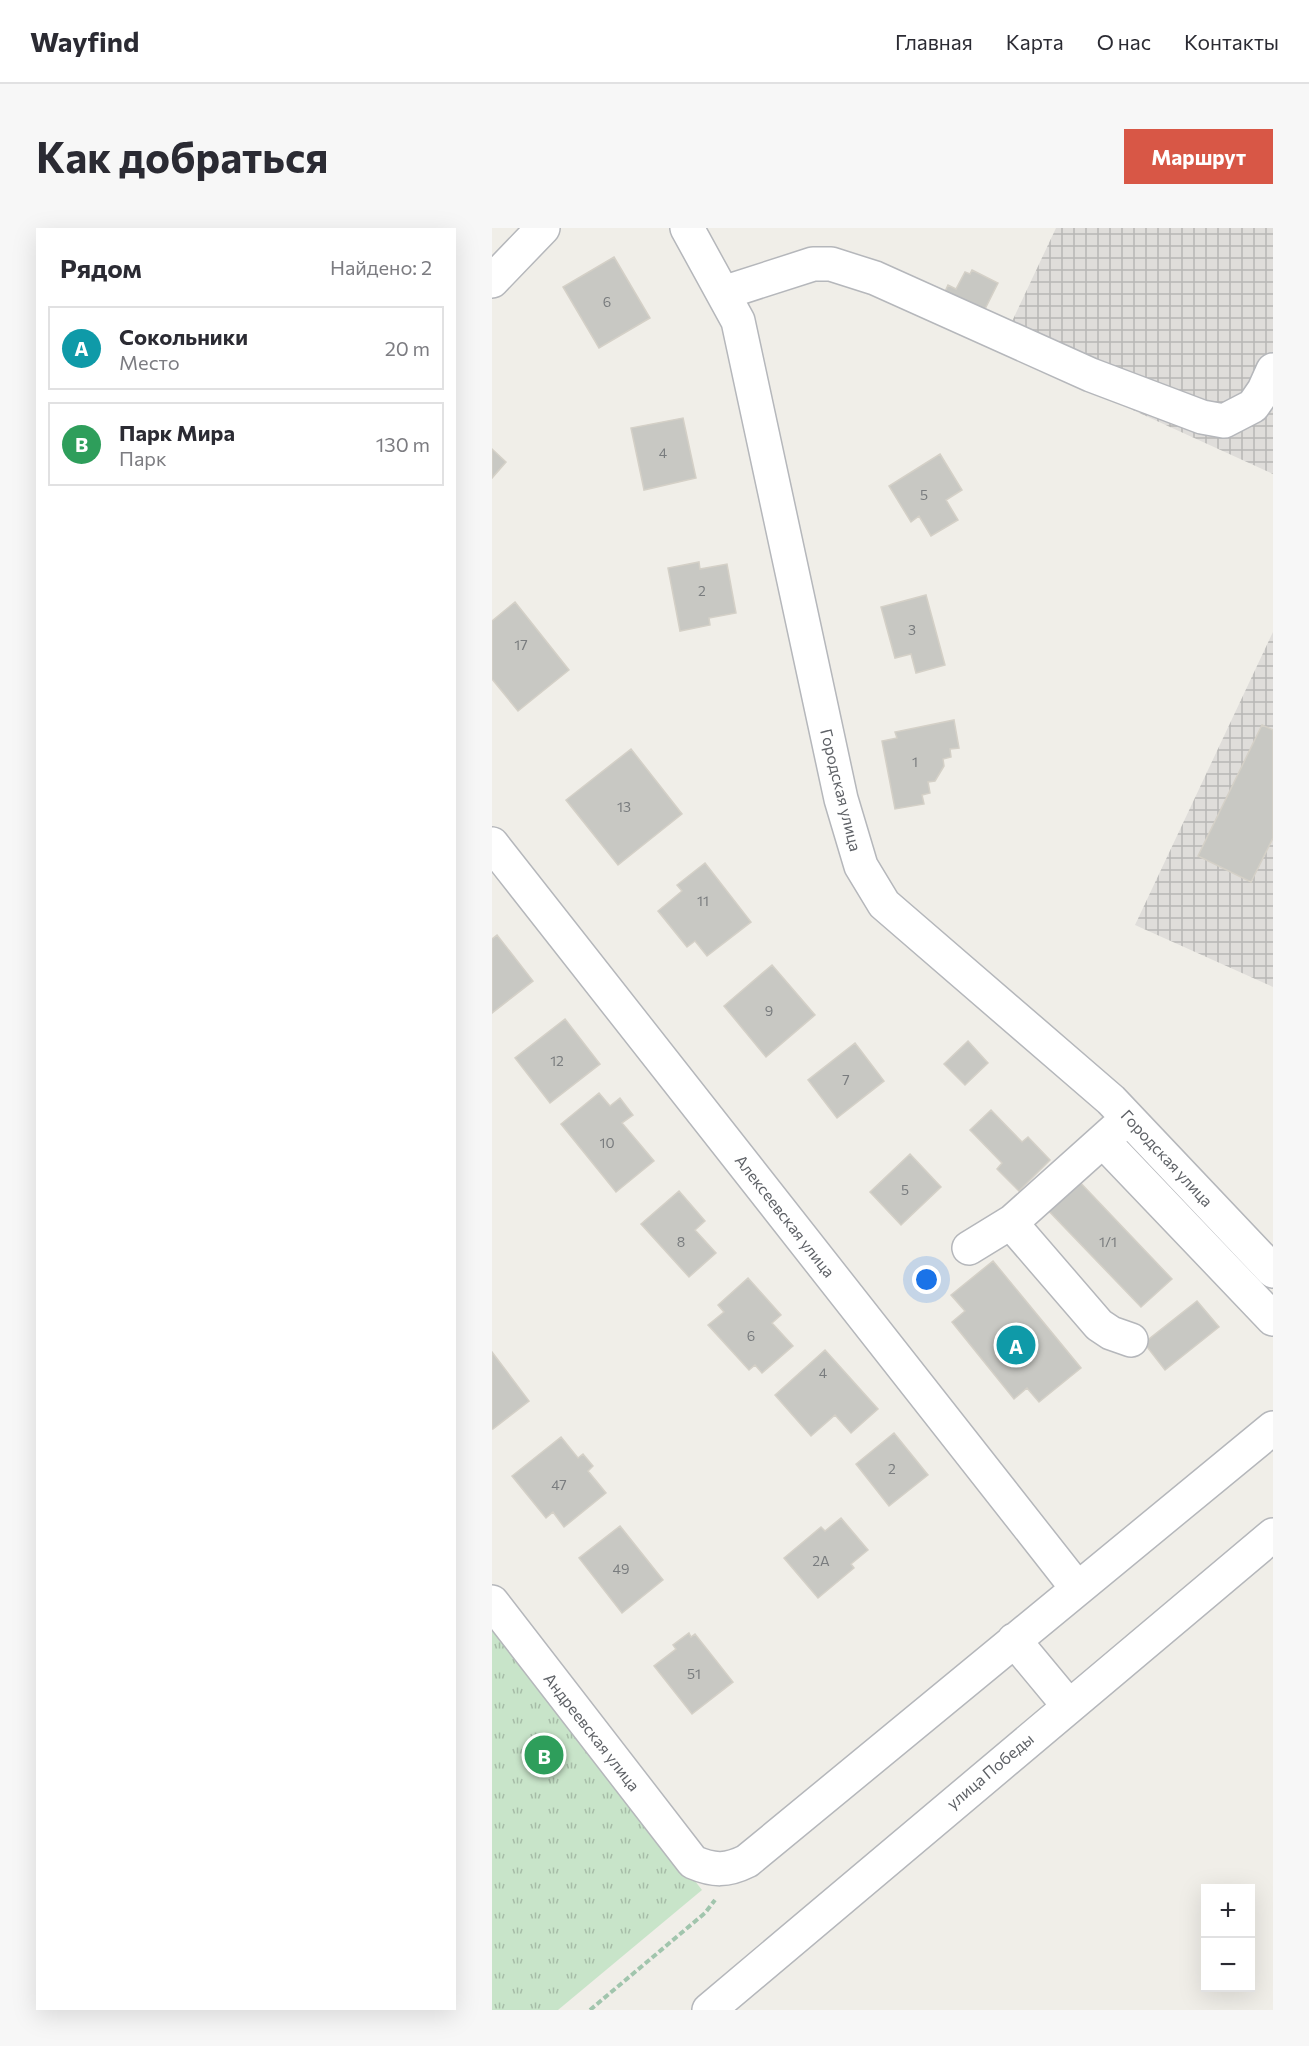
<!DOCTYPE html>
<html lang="ru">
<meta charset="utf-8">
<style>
body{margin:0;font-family:Commissioner,sans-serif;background:#f7f7f7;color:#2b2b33}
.controls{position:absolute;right:18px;bottom:18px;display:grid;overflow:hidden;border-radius:0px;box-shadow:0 6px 24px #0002}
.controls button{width:54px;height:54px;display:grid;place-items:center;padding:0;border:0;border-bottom:2px solid #e1e1e2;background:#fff;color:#2b2b33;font:30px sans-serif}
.you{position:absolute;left:435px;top:1052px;width:21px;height:21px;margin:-15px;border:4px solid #fff;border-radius:50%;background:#1a73e8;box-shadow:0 0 0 9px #1a73e833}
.badge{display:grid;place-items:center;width:39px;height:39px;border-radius:50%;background:#d85746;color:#fff;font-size:20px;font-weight:700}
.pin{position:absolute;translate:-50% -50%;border:3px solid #fff;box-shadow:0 2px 6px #0006}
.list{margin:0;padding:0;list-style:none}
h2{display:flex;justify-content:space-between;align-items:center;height:78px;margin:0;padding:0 24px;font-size:26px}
h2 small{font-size:20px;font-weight:400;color:#7c7c81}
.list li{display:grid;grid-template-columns:39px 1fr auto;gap:18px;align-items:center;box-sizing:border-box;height:84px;margin:0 12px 12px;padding:0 12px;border:2px solid #e1e1e2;border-radius:0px}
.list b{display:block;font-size:22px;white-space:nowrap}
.list p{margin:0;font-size:20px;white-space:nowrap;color:#7c7c81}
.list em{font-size:20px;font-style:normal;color:#7c7c81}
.map{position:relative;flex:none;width:781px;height:1782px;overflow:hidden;border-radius:0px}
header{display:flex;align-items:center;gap:36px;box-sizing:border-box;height:84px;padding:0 30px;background:#fff;border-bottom:2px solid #e1e1e2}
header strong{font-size:28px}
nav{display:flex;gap:33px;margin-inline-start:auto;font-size:21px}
.intro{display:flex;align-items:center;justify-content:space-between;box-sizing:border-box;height:144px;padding:0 36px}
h1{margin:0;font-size:42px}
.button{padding:15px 27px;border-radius:0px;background:#d85746;color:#fff;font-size:21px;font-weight:700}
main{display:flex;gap:36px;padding:0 36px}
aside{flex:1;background:#fff;border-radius:0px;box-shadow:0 6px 24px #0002}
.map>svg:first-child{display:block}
</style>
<header>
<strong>Wayfind</strong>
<nav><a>Главная</a><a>Карта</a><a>О нас</a><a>Контакты</a></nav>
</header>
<div class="intro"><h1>Как добраться</h1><a class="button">Маршрут</a></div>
<main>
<aside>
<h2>Рядом<small>Найдено: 2</small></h2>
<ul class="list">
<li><span class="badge" style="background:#0f9aa8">A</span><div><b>Сокольники</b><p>Место</p></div><em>20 m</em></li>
<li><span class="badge" style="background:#2e9e5b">B</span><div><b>Парк Мира</b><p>Парк</p></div><em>130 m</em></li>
</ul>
</aside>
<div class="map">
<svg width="781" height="1782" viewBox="0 0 781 1782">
<defs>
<pattern id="industrial-grid" width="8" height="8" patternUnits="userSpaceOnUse" patternTransform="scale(1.5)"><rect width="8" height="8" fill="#dfddda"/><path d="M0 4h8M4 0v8" fill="none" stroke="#b8b7b5"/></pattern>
<pattern id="park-tufts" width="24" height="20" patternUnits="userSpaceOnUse" patternTransform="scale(1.5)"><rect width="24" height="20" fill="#c8e4c9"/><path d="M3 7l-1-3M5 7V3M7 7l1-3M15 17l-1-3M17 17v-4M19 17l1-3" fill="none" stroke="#a6bca7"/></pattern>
</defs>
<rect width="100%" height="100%" fill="#f0eee8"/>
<!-- industrial -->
<path fill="url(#industrial-grid)" d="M564 0H781V246L507 121Z
M781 404V759L643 697Z"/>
<!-- park -->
<path fill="url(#park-tufts)" d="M0 1392 210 1662 66 1782H0Z"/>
<!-- building -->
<path fill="#c8c8c3" stroke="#d4d0c7" stroke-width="1.5" d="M122 29 158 90 107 120 71 59Z
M480 42 506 55 490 87 451 68 456 57 464 61 473 44 478 46Z
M191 190 204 250 152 262 139 200Z
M0 221 14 234 0 250Z
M448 226 470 262 454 272 466 292 439 308 427 288 419 294 397 258Z
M207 334 208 341 235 336 244 385 217 390 218 397 188 403 176 340Z
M434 367 453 437 424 445 419 426 403 430 389 379Z
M23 374 77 442 26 483 0 451V393Z
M462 492 467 520 458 521 459 529 451 531 452 538 443 553 436 554 438 565 430 567 432 576 403 581 390 513 405 510 403 504Z
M770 497 781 502V610L759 654 706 628Z
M139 521 190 586 126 637 74 572Z
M213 635 259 694 215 728 203 713 195 719 166 683 190 663 185 657Z
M5 707 41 753 0 785V711Z
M280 737 323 787 274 829 232 778Z
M73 791 108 836 58 875 23 830Z
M476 813 496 835 473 857 452 836Z
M363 815 392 853 345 890 316 852Z
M107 865 118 878 128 870 141 887 130 895 162 933 124 964 69 896Z
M499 882 530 914 536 909 558 932 527 963 505 941 510 935 478 902Z
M418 926 449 959 409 997 378 964Z
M582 948 680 1051 649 1079 551 977Z
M187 963 213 993 203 1002 224 1025 197 1049 149 996Z
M501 1033 589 1140 547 1174 535 1160 522 1171 460 1094 473 1083 459 1067Z
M256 1050 289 1087 280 1095 301 1118 270 1145 263 1137 257 1142 216 1097 232 1084 226 1077Z
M705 1073 727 1099 673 1142 652 1115Z
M333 1122 386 1181 359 1205 343 1187 319 1208 283 1167Z
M0 1124 37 1173 1 1201H0Z
M402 1205 436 1247 397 1278 364 1236Z
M69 1209 86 1230 91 1226 101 1238 96 1243 114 1265 72 1299 61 1284 54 1290 20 1248Z
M349 1290 376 1322 359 1336 362 1340 326 1370 292 1330 329 1299 333 1303Z
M128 1298 171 1352 130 1385 87 1330Z
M197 1405 199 1409 203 1406 241 1454 200 1486 162 1438 184 1421 181 1417Z"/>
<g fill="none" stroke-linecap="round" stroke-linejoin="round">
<!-- minor casing -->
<g stroke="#b5b7bb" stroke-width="36">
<path id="minor" d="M195 0 246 93 349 571 369 638 392 676 619 872 781 1043
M0 53 51 0
M231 65 321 36H339L383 50 599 147 710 189 732 193 761 178 772 162 781 142
M0 616 585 1360
M611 913 781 1091
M519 995 607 1097 619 1105 639 1112
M477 1020 521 993 626 899
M0 1374 201 1634C222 1643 235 1643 255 1633L781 1200
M522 1412 576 1477
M217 1782 781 1307"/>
</g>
<!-- path -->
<path stroke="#a1c5ad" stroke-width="4" stroke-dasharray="6 3" stroke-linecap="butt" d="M98 1782 213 1685 223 1672"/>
<!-- minor -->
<use href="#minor" stroke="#fff" stroke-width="33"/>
</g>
<g text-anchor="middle" stroke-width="4.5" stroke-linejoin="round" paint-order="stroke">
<!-- number labels -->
<g font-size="14" fill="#797c7e">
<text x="115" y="79">6</text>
<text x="171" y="230">4</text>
<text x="432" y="272">5</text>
<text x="210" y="368">2</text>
<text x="420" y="407">3</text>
<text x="29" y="422">17</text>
<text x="423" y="539">1</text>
<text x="132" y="584">13</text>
<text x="211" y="678">11</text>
<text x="277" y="788">9</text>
<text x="65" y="838">12</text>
<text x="354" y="857">7</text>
<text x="115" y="920">10</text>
<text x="413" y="967">5</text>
<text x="189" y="1019">8</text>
<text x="616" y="1019">1/1</text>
<text x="259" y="1113">6</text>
<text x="331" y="1150">4</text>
<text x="400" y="1246">2</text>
<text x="67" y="1262">47</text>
<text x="329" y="1338">2А</text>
<text x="129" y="1346">49</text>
<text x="202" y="1451">51</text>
</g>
<!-- street labels -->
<g font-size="16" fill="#5f6267" stroke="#fff">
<text transform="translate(349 562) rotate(76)" y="6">Городская улица</text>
<text transform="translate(675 930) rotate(47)" y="6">Городская улица</text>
<text transform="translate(293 988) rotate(52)" y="6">Алексеевская улица</text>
<text transform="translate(100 1504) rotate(52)" y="6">Андреевская улица</text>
<text transform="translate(498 1543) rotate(-40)" y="6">улица Победы</text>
</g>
</g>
</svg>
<div class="controls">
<button>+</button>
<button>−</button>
</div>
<div class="you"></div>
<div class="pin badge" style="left:524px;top:1117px;background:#0f9aa8">A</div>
<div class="pin badge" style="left:52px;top:1527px;background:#2e9e5b">B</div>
</div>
</main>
